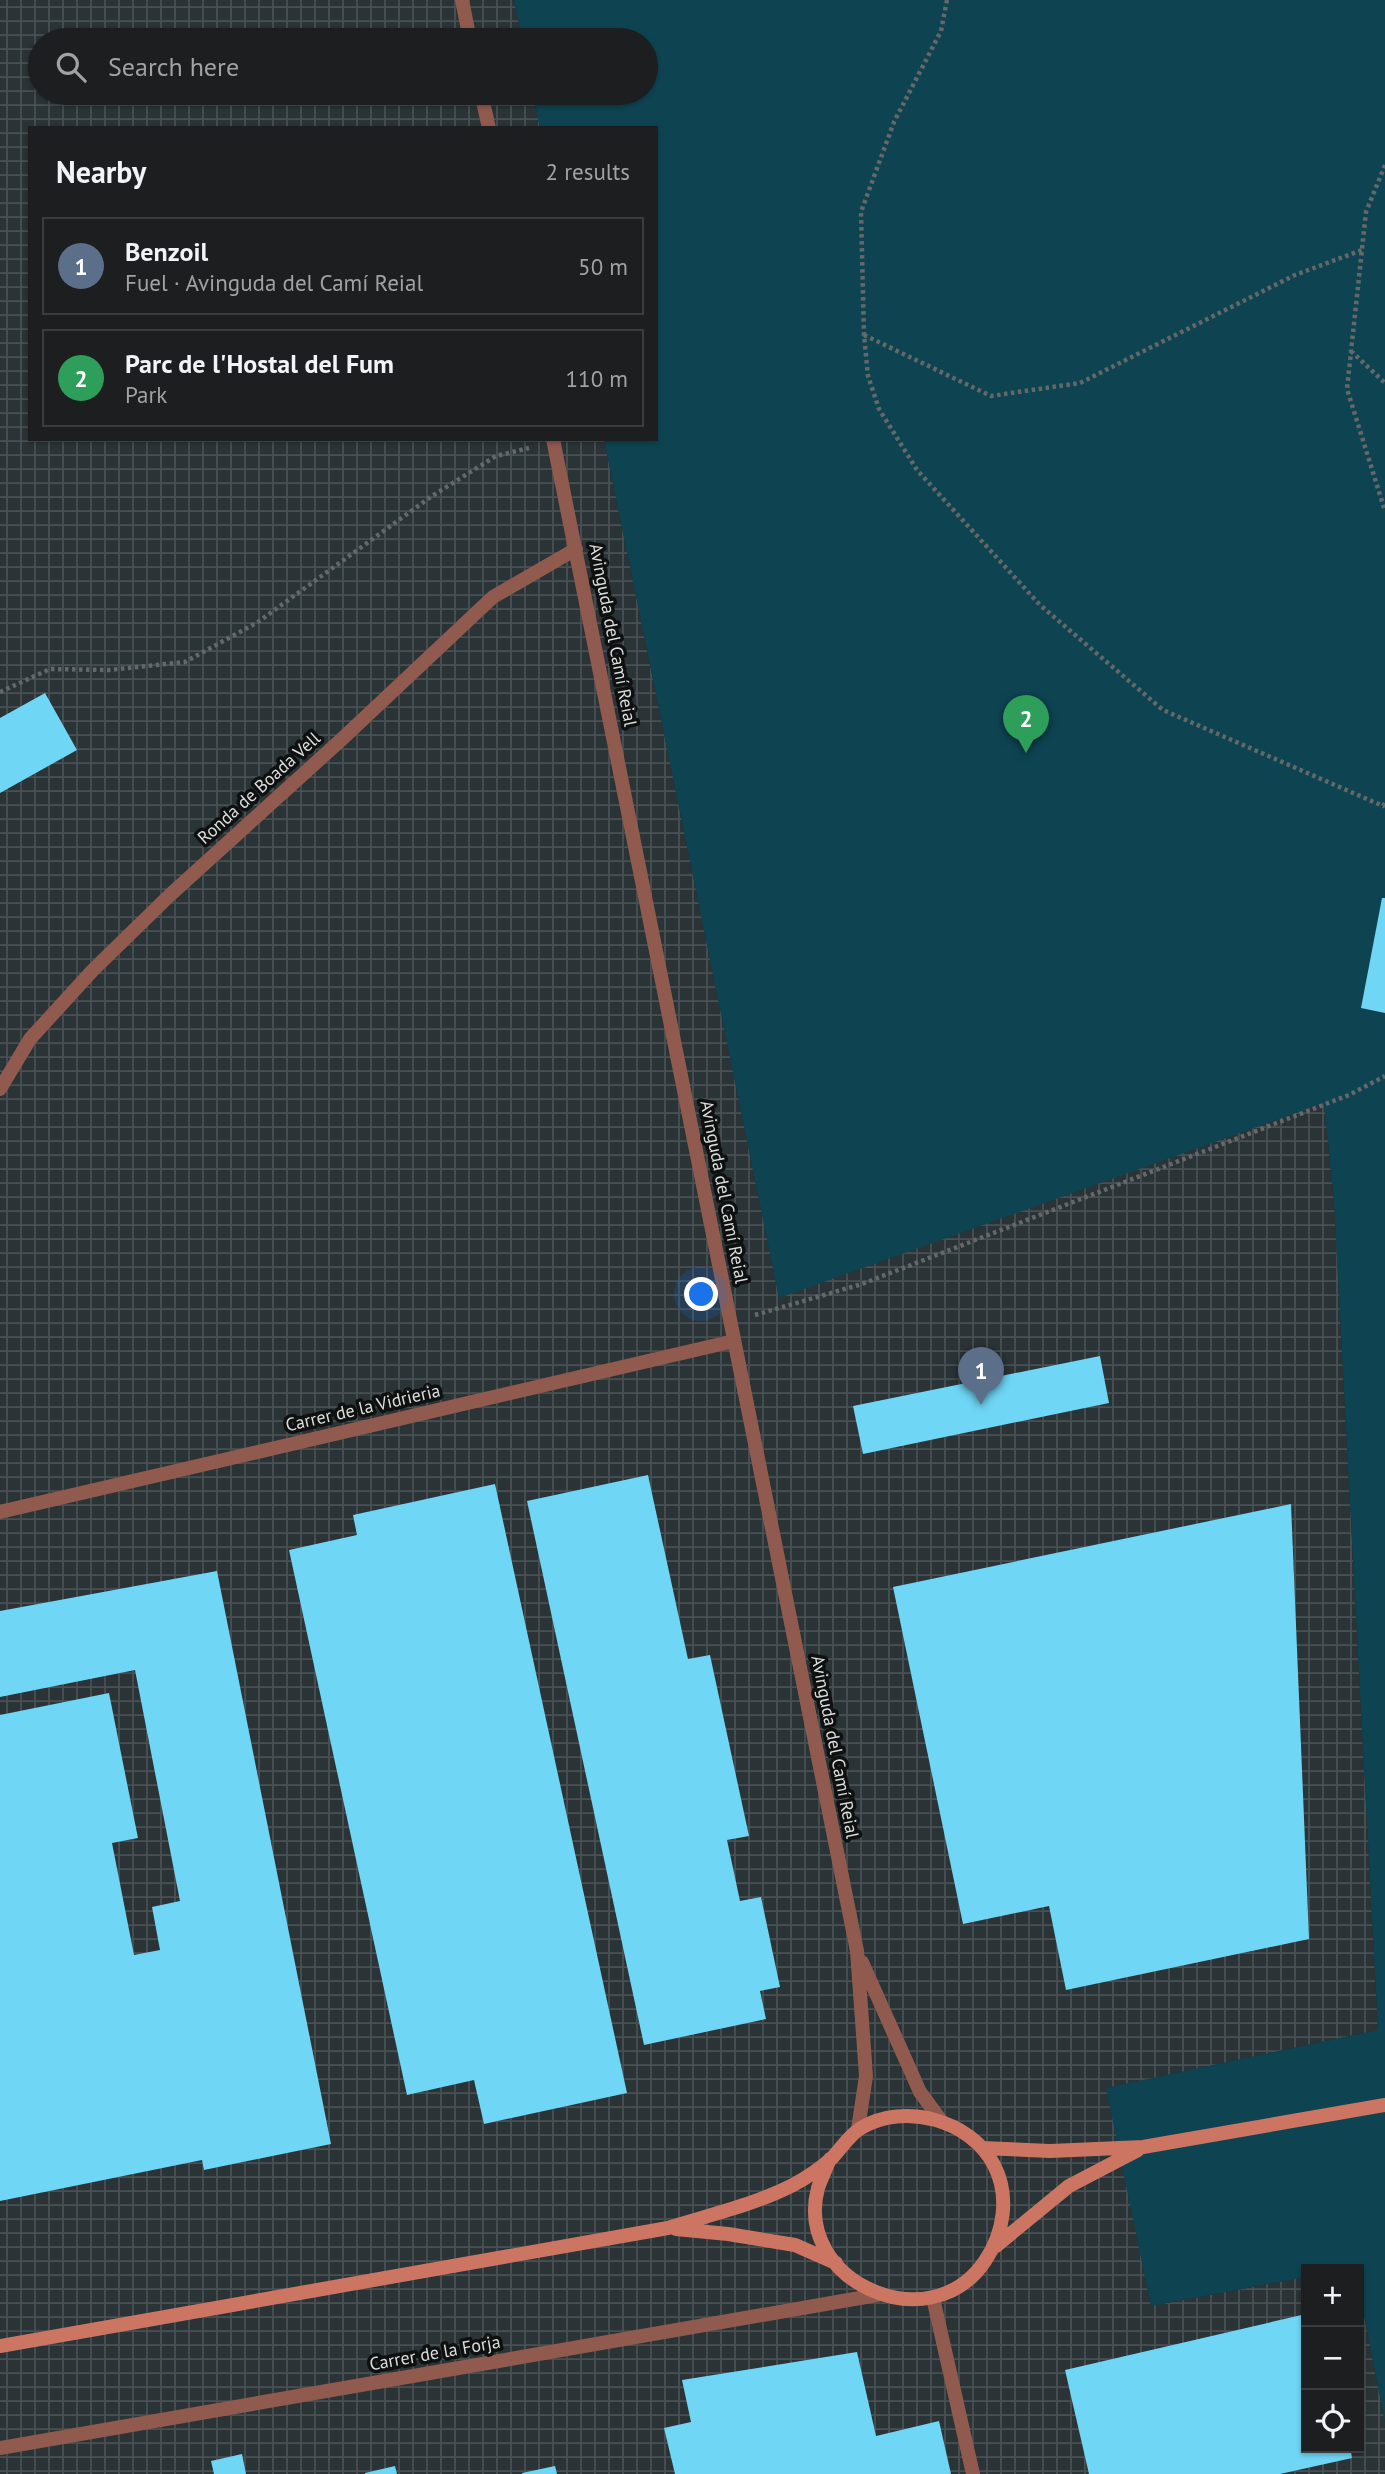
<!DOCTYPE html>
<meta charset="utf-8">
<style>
body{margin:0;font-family:"PT Sans",sans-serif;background:#292b2c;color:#f1f3f6}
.controls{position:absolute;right:21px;bottom:21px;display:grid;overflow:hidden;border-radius:0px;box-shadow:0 2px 5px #0004}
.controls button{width:63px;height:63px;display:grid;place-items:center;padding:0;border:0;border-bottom:2px solid #3a3c3d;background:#1c1e1f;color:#f1f3f6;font:35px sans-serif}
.you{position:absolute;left:702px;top:1295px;width:24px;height:24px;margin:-18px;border:5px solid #fff;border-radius:50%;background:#1a73e8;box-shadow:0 0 0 10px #1a73e833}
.badge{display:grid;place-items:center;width:46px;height:46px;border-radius:50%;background:#0f766e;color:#fff;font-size:23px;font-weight:700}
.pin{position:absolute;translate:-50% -58px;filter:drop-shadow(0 2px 4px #0008)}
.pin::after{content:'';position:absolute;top:37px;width:24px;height:21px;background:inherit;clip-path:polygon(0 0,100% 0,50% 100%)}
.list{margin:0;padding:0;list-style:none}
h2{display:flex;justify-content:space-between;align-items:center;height:91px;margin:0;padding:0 28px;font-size:30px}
h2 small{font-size:23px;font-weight:400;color:#a0a2a4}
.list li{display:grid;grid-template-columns:46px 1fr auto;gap:21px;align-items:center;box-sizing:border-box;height:98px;margin:0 14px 14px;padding:0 14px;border:2px solid #3a3c3d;border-radius:0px}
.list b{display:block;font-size:26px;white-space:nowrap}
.list p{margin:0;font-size:23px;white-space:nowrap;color:#a0a2a4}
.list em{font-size:23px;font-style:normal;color:#a0a2a4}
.icon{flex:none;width:38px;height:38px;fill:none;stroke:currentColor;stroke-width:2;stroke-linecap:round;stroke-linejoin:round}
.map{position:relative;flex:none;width:1385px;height:2474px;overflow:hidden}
.search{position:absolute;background:#1c1e1f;box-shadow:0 2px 5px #0004;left:28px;top:28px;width:630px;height:77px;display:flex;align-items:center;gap:18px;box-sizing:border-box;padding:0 24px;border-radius:38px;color:#a0a2a4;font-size:26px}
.panel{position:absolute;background:#1c1e1f;box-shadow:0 2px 5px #0004;left:28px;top:126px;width:630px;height:315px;border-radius:0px}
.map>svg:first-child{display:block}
</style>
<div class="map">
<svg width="1385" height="2474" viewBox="0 0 1385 2474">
<defs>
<pattern id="industrial-grid" width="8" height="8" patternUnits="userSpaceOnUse" patternTransform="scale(1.75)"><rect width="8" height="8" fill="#2a3336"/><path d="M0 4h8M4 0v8" fill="none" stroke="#485053"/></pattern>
</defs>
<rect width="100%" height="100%" fill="#252829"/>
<!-- industrial -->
<path fill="url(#industrial-grid)" d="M0 0H514L522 40H40V93H533L540 128H30V439H604L779 1297 1324 1102 1334 1201 1378 2030 1107 2088 1151 2306 1306 2277V2448H1359V2290L1385 2422V2474H0Z"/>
<!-- green -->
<path fill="#0e4452" d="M514 0H1385V2422L1359 2290V2269H1306V2277L1151 2306 1106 2088 1378 2030 1334 1201 1324 1103 779 1298 604 439H656V128H540L533 93H646V40H522Z"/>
<!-- building -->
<path fill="#6fd6f6" d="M45 693 77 750 0 793V718Z
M1382 898H1385V1013L1361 1008Z
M1100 1356 1109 1403 863 1454 853 1406Z
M648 1475 688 1659 710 1655 749 1836 727 1840 740 1901 761 1897 780 1987 760 1991 766 2019 644 2045 527 1501Z
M495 1484 627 2093 484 2124 474 2080 407 2095 289 1550 357 1535 353 1515Z
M1291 1504 1309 1939 1066 1990 1049 1906 963 1924 893 1587Z
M217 1571 331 2144 204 2170 202 2160 0 2201V1715L109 1693 138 1838 112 1843 134 1955 160 1950 152 1907 180 1901 135 1670 0 1697V1611Z
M1306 2314V2448H1350L1352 2458 1280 2474H1089L1065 2370Z
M857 2352 876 2436 939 2421 951 2474H675L664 2428 691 2422 682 2380Z
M242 2454 246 2474H214L211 2461Z
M395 2466 397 2474H365V2473Z
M555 2466 557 2474H522V2473Z"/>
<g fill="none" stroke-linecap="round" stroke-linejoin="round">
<!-- path -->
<path stroke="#656869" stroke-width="4.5" stroke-dasharray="3.5 3.5" stroke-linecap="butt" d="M947 0 941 31 894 122 861 212 864 335 868 376 879 409 917 470 1040 605 1163 710 1383 806 1385 803
M1385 165 1366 212 1347 389 1385 511
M864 335 991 396 1080 383 1295 275 1362 250
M1351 351 1385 383
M0 692 50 669 109 670 185 662 258 622 432 496 496 456 529 448
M755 1315 862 1284 1349 1095 1385 1076"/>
<!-- minor -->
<path stroke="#905a4e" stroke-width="14" d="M462 0 470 40
M481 93 489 128
M553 439 857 1951 866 2076 858 2129
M0 1089 30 1039 93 970 170 895 342 739 493 597 576 549
M0 1512 734 1341
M862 1962 920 2092 942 2122
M933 2298 973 2474
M0 2448 877 2295"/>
<!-- secondary -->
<path stroke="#cb7562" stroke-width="14" d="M982 2148 1050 2151 1143 2147 1385 2105
M676 2229 728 2234 795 2245 836 2263
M996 2246 1069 2186 1138 2150
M0 2346 668 2228C709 2215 754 2205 793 2185 806 2178 821 2168 832 2158 841 2149 849 2135 861 2128 904 2102 971 2120 994 2165 1010 2196 1004 2233 985 2261 930 2343 793 2281 818 2188 821 2179 826 2169 830 2159"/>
</g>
<g text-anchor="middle" stroke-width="7" stroke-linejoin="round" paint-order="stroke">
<!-- street labels -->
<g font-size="18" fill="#dcdede" stroke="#0f1111">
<text transform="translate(613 635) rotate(79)" y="6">Avinguda del Camí Reial</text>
<text transform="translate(259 788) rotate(-42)" y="6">Ronda de Boada Vell</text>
<text transform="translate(724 1192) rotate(79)" y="6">Avinguda del Camí Reial</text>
<text transform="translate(363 1408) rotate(-13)" y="6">Carrer de la Vidrieria</text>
<text transform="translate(835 1747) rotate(79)" y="6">Avinguda del Camí Reial</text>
<text transform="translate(435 2353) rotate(-10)" y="6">Carrer de la Forja</text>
</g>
</g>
</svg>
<div class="controls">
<button>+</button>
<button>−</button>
<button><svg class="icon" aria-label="locate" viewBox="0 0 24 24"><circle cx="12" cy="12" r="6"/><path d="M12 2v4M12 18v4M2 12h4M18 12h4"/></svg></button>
</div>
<div class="you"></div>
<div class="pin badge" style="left:981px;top:1405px;background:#5c6f8a">1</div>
<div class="pin badge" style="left:1026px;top:753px;background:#2e9e5b">2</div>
<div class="search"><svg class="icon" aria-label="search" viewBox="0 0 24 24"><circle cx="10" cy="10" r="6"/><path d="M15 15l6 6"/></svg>Search here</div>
<section class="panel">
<h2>Nearby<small>2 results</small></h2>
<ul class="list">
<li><span class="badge" style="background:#5c6f8a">1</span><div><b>Benzoil</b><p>Fuel · Avinguda del Camí Reial</p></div><em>50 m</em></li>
<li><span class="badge" style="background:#2e9e5b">2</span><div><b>Parc de l'Hostal del Fum</b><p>Park</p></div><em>110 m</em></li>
</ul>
</section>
</div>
